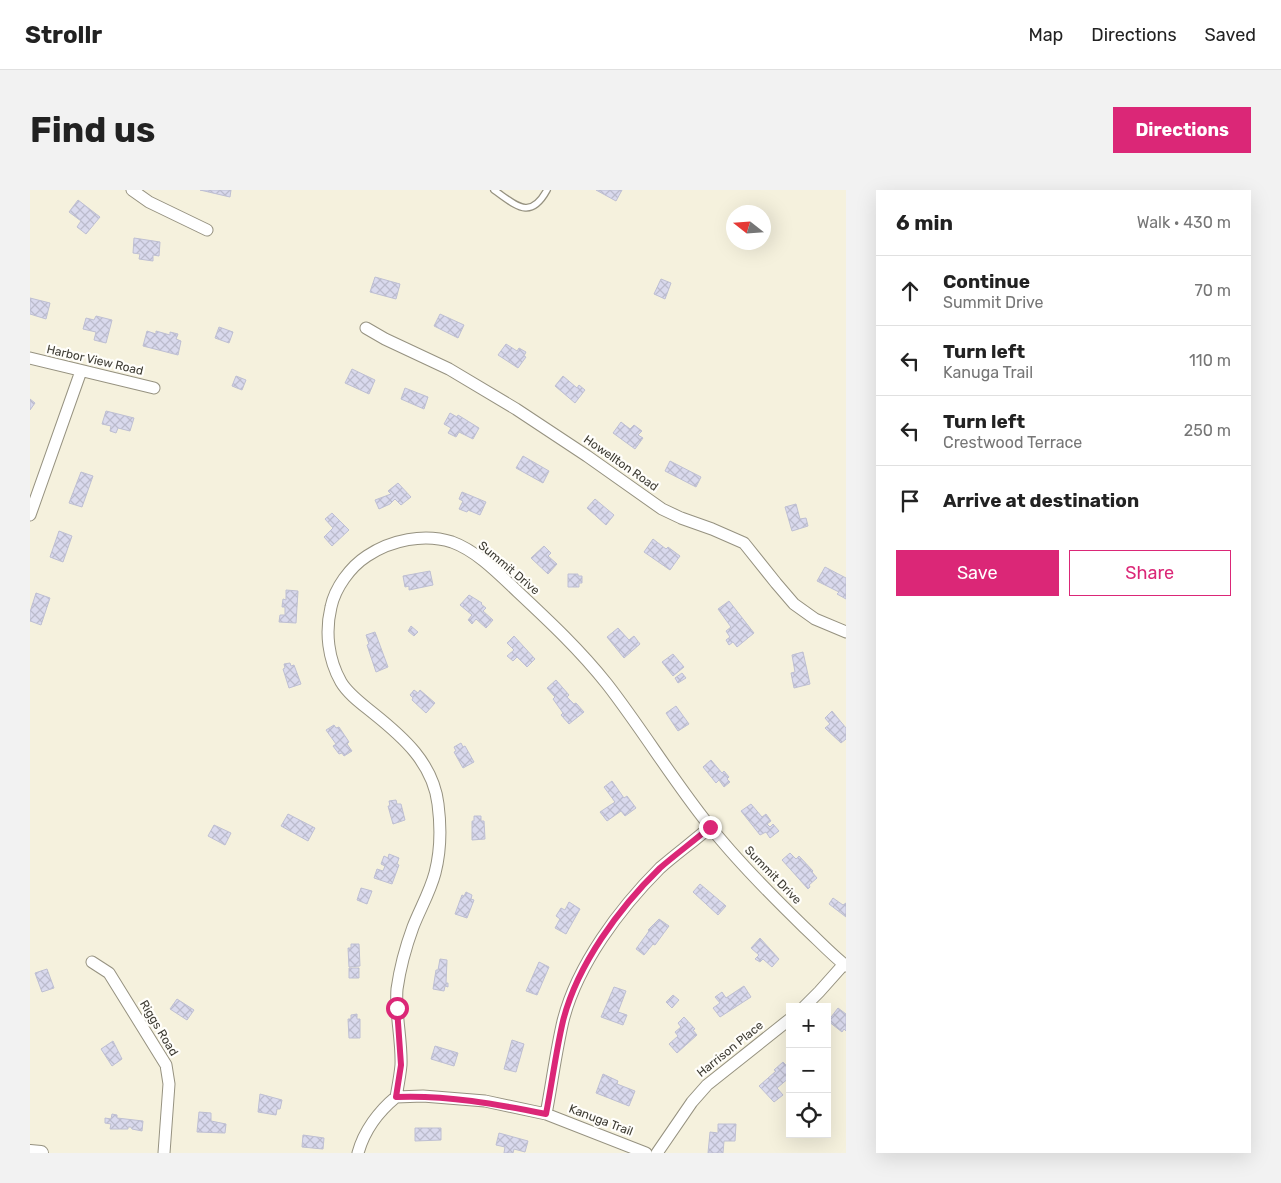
<!DOCTYPE html>
<meta charset="utf-8">
<style>
body{margin:0;font-family:Rubik,sans-serif;background:#f2f2f2;color:#222}
.controls{position:absolute;right:15px;bottom:15px;display:grid;overflow:hidden;border-radius:0px;box-shadow:0 5px 20px #0002}
.controls button{width:45px;height:45px;display:grid;place-items:center;padding:0;border:0;border-bottom:1px solid #e0e0e0;background:#fff;color:#222;font:25px sans-serif}
.compass{position:absolute;left:696px;top:15px;width:45px;height:45px;border-radius:50%;background:#fff;box-shadow:0 5px 20px #0002;rotate:287deg}
.stop{position:absolute;width:15px;height:15px;margin:-11px;border:4px solid #db2777;border-radius:50%;background:#fff}
.stop.end{background:#db2777;border-color:#fff;box-shadow:0 1px 5px #0008}
.list{margin:0;padding:0;list-style:none}
h2{display:flex;justify-content:space-between;align-items:center;height:65px;margin:0;padding:0 20px;font-size:21px}
h2 small{font-size:16px;font-weight:400;color:#767676}
.list li{display:grid;grid-template-columns:32px 1fr auto;gap:15px;align-items:center;box-sizing:border-box;height:70px;padding:0 20px;border-top:1px solid #e0e0e0}
.list b{display:block;font-size:19px;white-space:nowrap}
.list p{margin:0;font-size:16px;white-space:nowrap;color:#767676}
.list em{font-size:16px;font-style:normal;color:#767676}
.actions{display:flex;gap:10px;padding:15px 20px}
.actions a{flex:1;padding:11px 0;border:1px solid #db2777;border-radius:0px;text-align:center;font-size:18px;color:#db2777}
.actions .main{background:#db2777;color:#fff}
.icon{flex:none;width:28px;height:28px;fill:none;stroke:currentColor;stroke-width:2;stroke-linecap:round;stroke-linejoin:round}
.map{position:relative;flex:none;width:816px;height:963px;overflow:hidden;border-radius:0px}
header{display:flex;align-items:center;gap:30px;box-sizing:border-box;height:70px;padding:0 25px;background:#fff;border-bottom:1px solid #e0e0e0}
header strong{font-size:24px}
nav{display:flex;gap:28px;margin-inline-start:auto;font-size:18px}
.intro{display:flex;align-items:center;justify-content:space-between;box-sizing:border-box;height:120px;padding:0 30px}
h1{margin:0;font-size:35px}
.button{padding:12px 22px;border-radius:0px;background:#db2777;color:#fff;font-size:18px;font-weight:700}
main{display:flex;gap:30px;padding:0 30px}
aside{flex:1;background:#fff;border-radius:0px;box-shadow:0 5px 20px #0002}
.map>svg:first-child{display:block}
</style>
<header>
<strong>Strollr</strong>
<nav><a>Map</a><a>Directions</a><a>Saved</a></nav>
</header>
<div class="intro"><h1>Find us</h1><a class="button">Directions</a></div>
<main>
<div class="map">
<svg width="816" height="963" viewBox="0 0 816 963">
<defs>
<pattern id="building-cross-hatch" width="8" height="8" patternUnits="userSpaceOnUse" patternTransform="scale(1.25)"><rect width="8" height="8" fill="#d9d9ed"/><path d="M0 0l8 8M0 8l8-8" fill="none" stroke="#bbc"/></pattern>
</defs>
<rect width="100%" height="100%" fill="#f5f1dd"/>
<!-- building -->
<path fill="url(#building-cross-hatch)" stroke="#bebfd2" d="M170 0H201L200 7Z
M566 0H592L586 11Z
M48 10 70 27 56 44 47 37 51 31 39 22Z
M104 48 130 52 129 66 123 65V71L109 69 110 64 103 63Z
M345 87 370 94 366 109 340 102Z
M631 89 641 93 635 109 624 104Z
M0 108 20 113 16 129 0 124Z
M410 124 434 135 428 148 404 136Z
M66 126 82 130 76 153 64 150 66 142 53 139 56 128 64 130Z
M189 137 203 142 199 153 185 148Z
M117 141 126 144V141L140 145V142L148 144 146 149 151 151 148 165 113 156Z
M476 154 487 161 489 158 496 162 494 166 496 167 488 178 468 165Z
M322 179 345 190 339 204 315 193Z
M206 186 216 190 212 200 202 196Z
M533 186 547 198 549 195 555 200 545 213 525 196Z
M375 198 398 207 394 219 371 209Z
M0 209 5 213 0 220Z
M76 221 104 228 100 241 88 238 86 243 80 241 81 236 72 234Z
M420 223 427 227 428 225 449 238 443 249 429 242 426 247 418 243 421 238 414 234Z
M591 232 600 239 604 235 612 241 608 245 613 248 605 259 583 243Z
M493 266 519 281 513 293 486 278Z
M640 271 671 287 666 297 635 281Z
M51 282 63 286 52 317 39 313Z
M368 293 381 307 371 315 365 309 360 314 349 319 345 310 361 304 358 301Z
M432 302 456 312 450 325 438 320 437 322 429 319 433 311 429 309Z
M565 309 584 325 576 335 557 318Z
M766 314 770 329 776 328 778 336 762 341 755 317Z
M302 323 319 340 302 356 294 347 303 338 295 329Z
M29 341 42 346 33 372 20 367Z
M623 349 636 359 638 357 650 366 640 380 614 362Z
M514 356 521 363 518 366 527 374 518 384 501 368Z
M795 377 816 388V409L807 404 809 402 787 391Z
M400 381 403 395 379 400V396L375 397 373 386Z
M538 384H548V386H552V393H549V397H538Z
M256 400 268 401 266 433 249 432 250 425H255V417H252L253 409 256 410Z
M6 403 20 408 11 435 0 431V422Z
M439 405 452 413 451 414 456 418 453 421 463 430 456 438 446 429 442 434 438 430 442 425 430 415Z
M699 411 724 443 707 457 703 452 699 455 696 450 700 447 696 441 701 437 688 419Z
M381 436 388 442 384 446 378 441Z
M588 438 599 450 604 446 610 454 594 468 577 447Z
M345 442 358 477 346 482 337 455 339 454 336 445Z
M484 446 505 469 497 477 487 467 483 471 477 466 484 460 477 453Z
M773 462 780 494 764 498 761 483 765 482 762 465Z
M643 464 654 477 643 486 632 472Z
M260 473 261 476 264 475 271 494 259 498 253 479 255 478 254 474Z
M652 483 656 488 648 493 645 488Z
M526 490 539 505 537 507 544 514 546 513 554 522 539 534 531 525 533 523 523 509 525 507 517 498Z
M384 500 388 503 390 500 405 513 396 523 382 510 383 508 380 505Z
M646 516 659 534 648 541 636 523Z
M802 521 816 538V549L811 553 795 538 800 534 795 528Z
M304 535 306 538 309 537 319 552 317 554 322 561 314 566 312 563 309 564 303 556 306 554 296 540Z
M431 553 433 557 435 556 444 572 433 578 424 562 426 561 424 557Z
M681 570 692 583 694 581 699 587 697 589 700 592 694 597 689 590 686 593 673 577Z
M582 591 594 608 597 606 606 618 595 626 591 621 577 631 570 622 585 612 574 597Z
M366 610 367 614H371L375 630 363 634 358 616H360L359 611Z
M721 614 732 627 736 624 741 631 737 634 740 637 743 634 749 641 740 648 736 642 730 645 711 621Z
M258 624 285 638 278 651 251 636Z
M444 626H451V631H454L455 649 442 650V631H444Z
M184 635 201 643 195 655 178 646Z
M760 663 766 669 769 666 783 681 782 682 787 688 779 695 780 697 778 699 752 670Z
M359 664 369 668 367 674 369 675 362 694 344 688 347 679 353 681 355 676 351 674 354 666 358 668Z
M670 694 696 716 688 725 663 702Z
M331 698 342 701 337 714 327 710Z
M436 702 442 705 441 709 444 710 437 728 425 724 432 705 434 706Z
M803 708 813 715 816 713V727L799 714Z
M539 712 550 719 536 744 525 738 530 729 526 726 531 718 535 720Z
M629 729 639 736 625 755 623 754 614 765 606 759 619 741 618 740Z
M730 748 749 769 742 777 733 769 730 772 725 769 729 765 721 758Z
M321 754H329L330 776 319 777 318 758H321Z
M410 769 417 770 416 793H418V797L415 796 414 801 403 799 406 780H408Z
M509 772 519 777 507 805 496 801Z
M319 778H329V788H319Z
M17 779 24 798 12 802 5 783Z
M714 796 721 807 690 827 683 818 690 813 685 807 692 802 696 808Z
M584 797 596 801 588 822 597 825 593 835 571 827Z
M643 805 649 810 642 818 636 812Z
M147 809 164 820 157 830 140 819Z
M808 818 816 824V841L814 839 812 842 798 831Z
M327 824V829H330V848H319L318 829H321V825Z
M654 827 665 839 663 840 667 845 647 863 639 854 648 846 645 842 651 837 648 833Z
M482 850 494 854 486 882 474 879Z
M83 851 92 869 82 876 71 859Z
M405 856 428 863 424 876 401 869Z
M753 872 760 879V887L747 898 753 905 744 912 729 896 746 881 744 880Z
M573 884 588 891 587 894 605 901 599 916 566 903Z
M230 904 252 910 250 919H247L246 925 228 922Z
M169 922 181 923V931L196 934 195 943 167 942Z
M82 924 87 925V928L113 931 112 941 102 939 101 937H98V939H80L81 934 75 933V928L81 929Z
M688 934H706L705 951H694L693 963H678L680 942 688 943Z
M385 938H411V950L385 951Z
M469 943 498 951 495 962 484 959 483 963H474L475 957 466 955Z
M273 945 294 948 293 959 272 957Z"/>
<g fill="none" stroke-linecap="round" stroke-linejoin="round">
<!-- service casing -->
<g stroke="#969280" stroke-width="8">
<path id="service" d="M464 0C486 15 500 31 517 0"/>
</g>
<!-- minor casing -->
<g stroke="#969280" stroke-width="13">
<path id="minor" d="M102 0 119 12 177 40
M336 138 355 149 419 179 486 219 557 266 632 319 651 328 682 339 714 353 746 393 764 414 785 429 816 442
M0 168 124 198
M0 325 51 181
M62 772 79 783 136 875 139 894 134 963
M774 817 789 802 814 774
M366 907 393 906 455 911 516 924 616 963
M516 924C522 893 526 861 533 831 547 775 590 718 630 678 646 664 664 651 680 637
M328 963C334 941 349 921 366 907 368 896 370 886 371 875 372 850 365 824 367 799 370 778 376 756 383 737 390 719 400 702 405 683 411 660 411 637 408 614 403 573 373 547 343 523 332 514 318 504 311 492 298 469 295 442 301 417 305 398 320 377 337 366 361 350 394 343 422 352 447 361 469 384 488 402 519 431 550 460 577 494 612 539 642 589 678 634 707 671 740 704 774 737 788 750 801 764 816 776
M627 963 662 912 677 895 760 829"/>
</g>
<!-- tertiary casing -->
<g stroke="#969280" stroke-width="16">
<path id="tertiary" d="M0 962 11 963"/>
</g>
<!-- service -->
<use href="#service" stroke="#fff" stroke-width="5.5"/>
<!-- minor -->
<use href="#minor" stroke="#fff" stroke-width="11"/>
<!-- tertiary -->
<use href="#tertiary" stroke="#fff" stroke-width="14"/>
</g>
<g fill="none" stroke-linecap="round" stroke-linejoin="round">
<!-- route -->
<path stroke="#db2777" stroke-width="6" d="M367 818 371 875 366 907C418 905 466 914 516 924 522 893 526 861 533 831 547 775 589 718 630 678 646 664 664 651 680 637"/>
</g>
<g text-anchor="middle" stroke-width="4.5" stroke-linejoin="round" paint-order="stroke">
<!-- street labels -->
<g font-size="12" fill="#3e3c34" stroke="#fffefa">
<text transform="translate(65 170) rotate(13)" y="4">Harbor View Road</text>
<text transform="translate(591 273) rotate(35)" y="4">Howellton Road</text>
<text transform="translate(479 378) rotate(40)" y="4">Summit Drive</text>
<text transform="translate(743 685) rotate(46)" y="4">Summit Drive</text>
<text transform="translate(129 838) rotate(59)" y="4">Riggs Road</text>
<text transform="translate(700 859) rotate(-39)" y="4">Harrison Place</text>
<text transform="translate(571 930) rotate(21)" y="4">Kanuga Trail</text>
</g>
</g>
</svg>
<div class="controls">
<button>+</button>
<button>−</button>
<button><svg class="icon" aria-label="locate" viewBox="0 0 24 24"><circle cx="12" cy="12" r="6"/><path d="M12 2v4M12 18v4M2 12h4M18 12h4"/></svg></button>
</div>
<svg class="compass" viewBox="-18 -18 36 36"><path d="M0-13l5 13h-10z" fill="#e53935"/><path d="M0 13l5-13h-10z" fill="#767676"/></svg>
<div class="stop" style="left:367px;top:818px"></div>
<div class="stop end" style="left:680px;top:637px"></div>
</div>
<aside>
<h2>6 min<small>Walk · 430 m</small></h2>
<ul class="list">
<li><svg class="icon" aria-label="ahead" viewBox="0 0 24 24"><path d="M12 20V5M6 11l6-6 6 6"/></svg><div><b>Continue</b><p>Summit Drive</p></div><em>70 m</em></li>
<li><svg class="icon" aria-label="left" viewBox="0 0 24 24"><path d="M17 20v-9H6M10 6l-5 5 5 5"/></svg><div><b>Turn left</b><p>Kanuga Trail</p></div><em>110 m</em></li>
<li><svg class="icon" aria-label="left" viewBox="0 0 24 24"><path d="M17 20v-9H6M10 6l-5 5 5 5"/></svg><div><b>Turn left</b><p>Crestwood Terrace</p></div><em>250 m</em></li>
<li><svg class="icon" aria-label="arrive" viewBox="0 0 24 24"><path d="M6 21V4h12l-3 4 3 4H6"/></svg><div><b>Arrive at destination</b></div></li>
</ul>
<div class="actions"><a class="main">Save</a><a>Share</a></div>
</aside>
</main>
